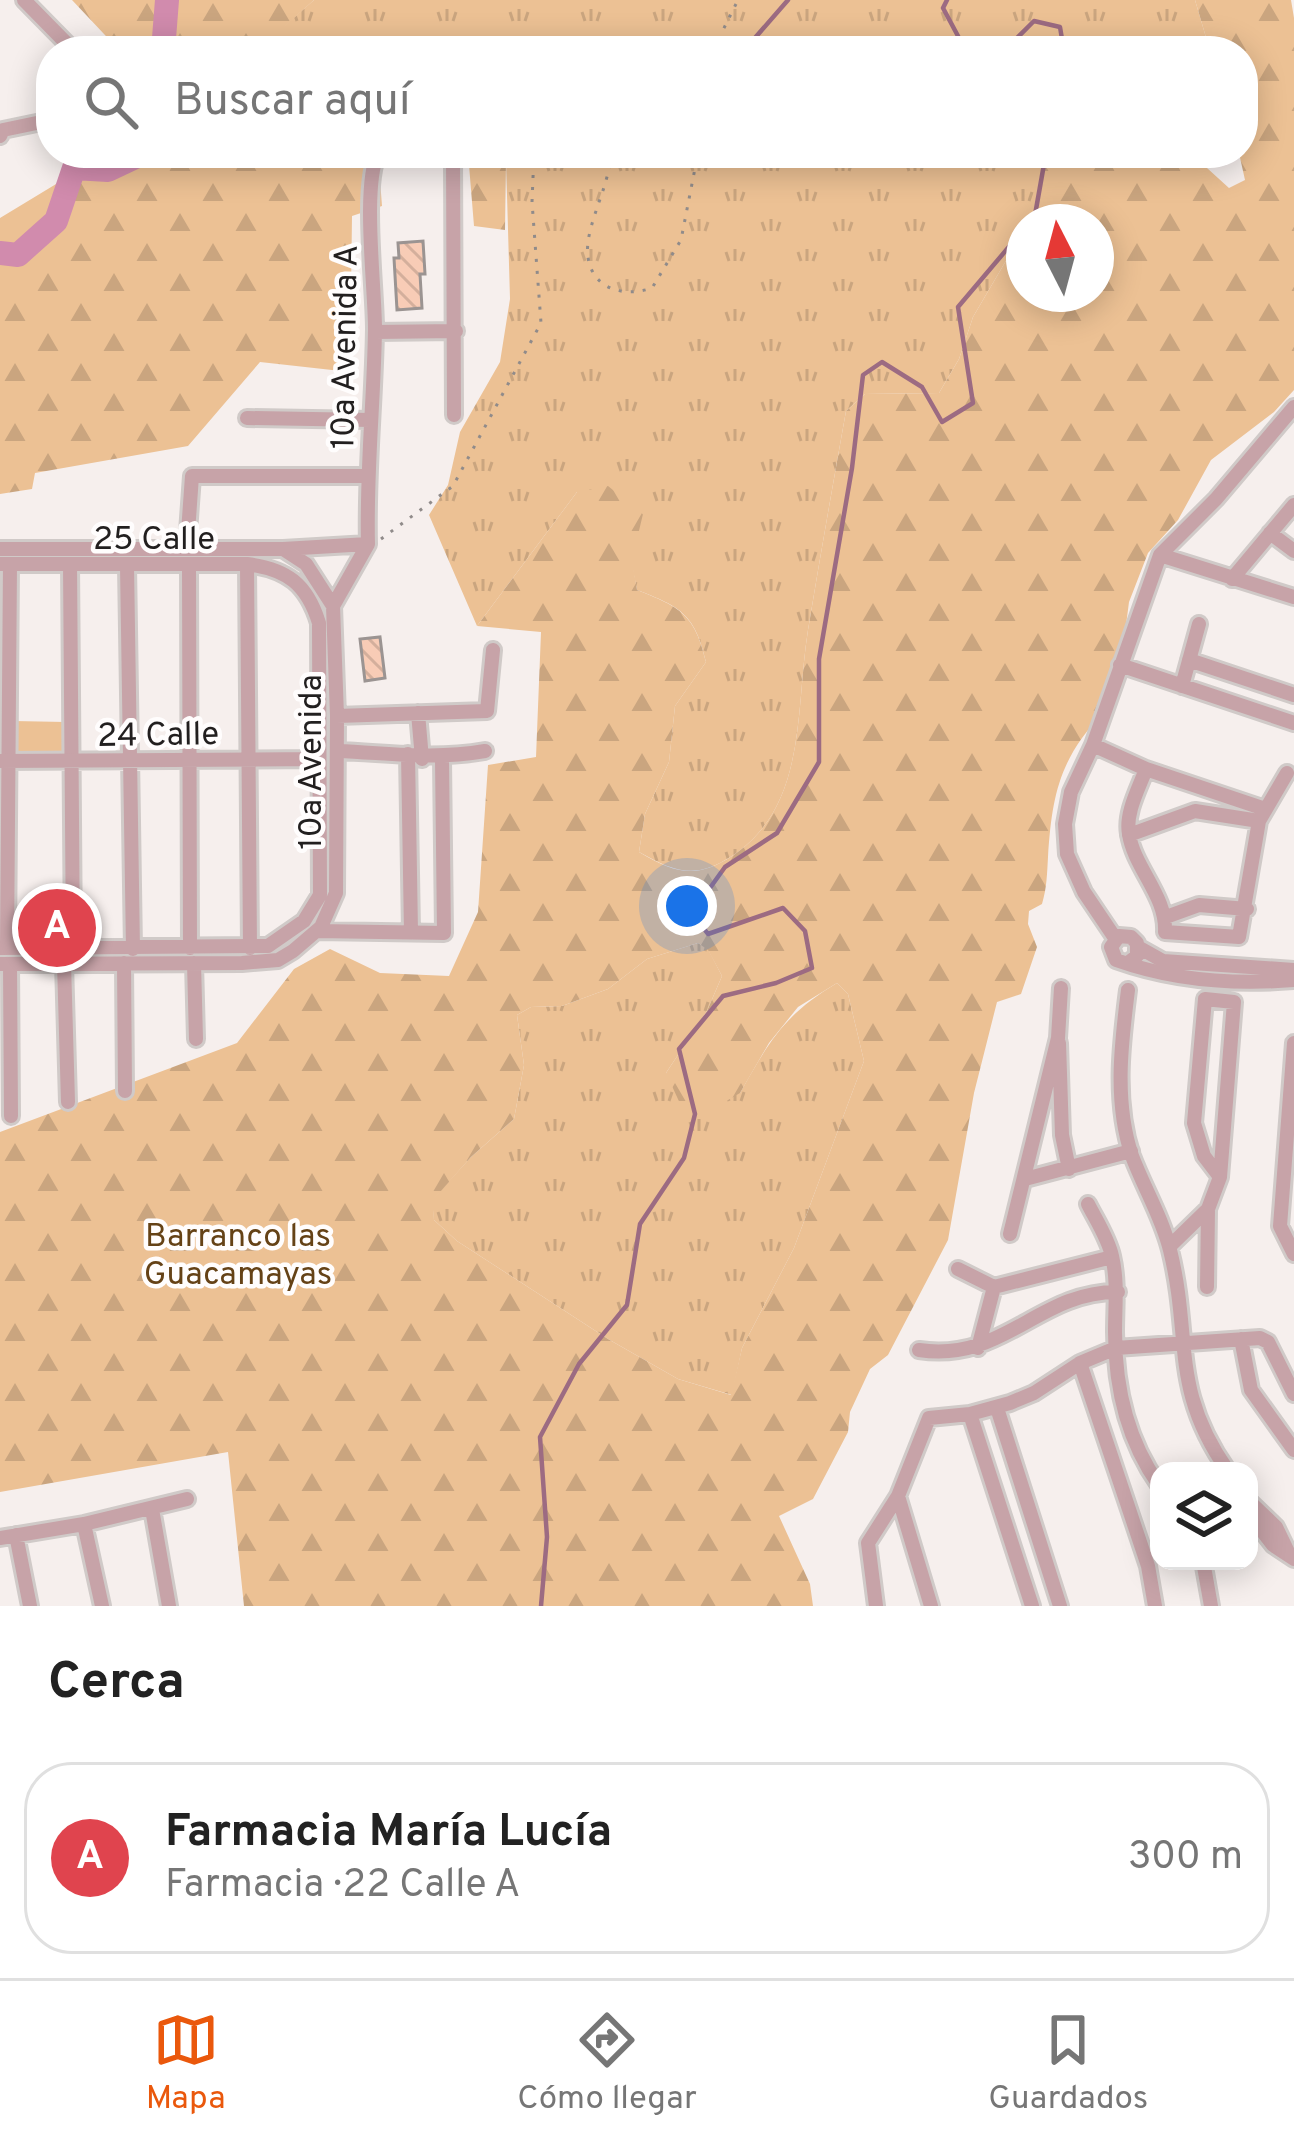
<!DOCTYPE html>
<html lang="es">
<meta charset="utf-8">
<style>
body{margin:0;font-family:Overpass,sans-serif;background:#f6f6f6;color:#222}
.controls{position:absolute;right:36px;bottom:36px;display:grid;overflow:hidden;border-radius:24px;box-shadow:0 6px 30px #0003}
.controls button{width:108px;height:108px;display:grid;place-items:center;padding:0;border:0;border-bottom:3px solid #e0e0e0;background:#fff;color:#222;font:60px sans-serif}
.compass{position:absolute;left:1006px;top:204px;width:108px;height:108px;border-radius:50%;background:#fff;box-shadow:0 6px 30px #0003;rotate:354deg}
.you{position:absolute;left:687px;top:906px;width:42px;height:42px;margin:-30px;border:9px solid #fff;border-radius:50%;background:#1a73e8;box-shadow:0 0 0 18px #1a73e833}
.badge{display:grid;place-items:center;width:78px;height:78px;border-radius:50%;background:#ea580c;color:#fff;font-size:39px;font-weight:700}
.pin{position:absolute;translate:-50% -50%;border:6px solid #fff;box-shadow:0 3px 12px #0006}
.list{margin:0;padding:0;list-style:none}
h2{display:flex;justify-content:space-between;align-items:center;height:156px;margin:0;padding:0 48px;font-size:51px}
h2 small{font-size:39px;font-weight:400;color:#767676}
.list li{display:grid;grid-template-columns:78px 1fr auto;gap:36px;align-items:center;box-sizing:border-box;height:192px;margin:0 24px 24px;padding:0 24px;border:3px solid #e0e0e0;border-radius:48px}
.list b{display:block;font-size:45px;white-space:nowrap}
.list p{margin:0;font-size:39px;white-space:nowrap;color:#767676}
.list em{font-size:39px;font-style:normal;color:#767676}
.icon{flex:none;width:66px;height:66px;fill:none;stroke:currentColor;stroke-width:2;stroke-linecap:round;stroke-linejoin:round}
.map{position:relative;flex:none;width:1294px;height:1606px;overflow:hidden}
.search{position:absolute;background:#fff;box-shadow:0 6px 30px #0003;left:36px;right:36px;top:36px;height:132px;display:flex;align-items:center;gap:30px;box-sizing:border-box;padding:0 42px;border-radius:48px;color:#767676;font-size:45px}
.sheet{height:372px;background:#fff}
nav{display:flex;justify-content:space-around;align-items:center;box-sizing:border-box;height:168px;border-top:3px solid #e0e0e0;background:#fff;font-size:33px;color:#767676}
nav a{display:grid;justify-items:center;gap:6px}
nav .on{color:#ea580c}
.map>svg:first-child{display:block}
</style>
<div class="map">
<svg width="1294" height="1606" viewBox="0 0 1294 1606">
<defs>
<pattern id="grass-tufts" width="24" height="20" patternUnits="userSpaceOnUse" patternTransform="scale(3)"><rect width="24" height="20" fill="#ecc194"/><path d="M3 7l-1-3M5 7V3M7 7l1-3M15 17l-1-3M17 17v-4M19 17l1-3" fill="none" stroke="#caa57f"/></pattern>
<pattern id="forest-firs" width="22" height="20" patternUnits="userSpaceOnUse" patternTransform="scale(3)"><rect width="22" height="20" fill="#ecc194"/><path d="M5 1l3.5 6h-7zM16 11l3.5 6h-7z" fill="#caa57f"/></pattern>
<pattern id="building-back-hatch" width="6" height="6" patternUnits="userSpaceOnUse" patternTransform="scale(3)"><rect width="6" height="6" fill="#f8ccb6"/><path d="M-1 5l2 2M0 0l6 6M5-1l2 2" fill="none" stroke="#d4af9c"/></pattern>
</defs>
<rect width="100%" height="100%" fill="#f6efed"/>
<!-- grass -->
<path fill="url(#grass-tufts)" d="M314 0H1195L1210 51H294L282 28Z
M502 153H1047L1036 209 1028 222H1024V230L973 317 959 359 939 393 865 394 846 411C833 484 820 557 808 630 795 710 808 806 732 856 695 880 675 872 639 852L645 814 669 762 675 706 706 662C695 614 681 607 637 590L631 560 577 492 477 626 429 515 448 485 460 432 500 362 510 299 506 160Z
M698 943 708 949 722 976 707 1011 666 1073 740 1093C770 1040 784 1015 837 983L848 994 864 1061 794 1248 742 1348 732 1395 678 1379 608 1339 457 1241 434 1220 432 1200 471 1157 514 1119 524 1065 517 1015 531 1007 562 1006 608 989 647 959Z"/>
<!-- forest -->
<path fill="url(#forest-firs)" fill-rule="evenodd" d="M72 0H314L283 28 294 51H120Z
M1195 0H1291L1294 18V390L1274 412 1211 460 1178 520 1148 553 1129 602 1125 633 1107 686 1105 711C1060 757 1052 794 1048 857 1047 874 1047 887 1042 904L1029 911 1028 924 1037 947 1021 994 997 1002 974 1093 948 1240 888 1355 870 1369 850 1412 848 1432 813 1499 779 1516 810 1584 813 1606H244L228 1452 0 1492V1132L237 1043 294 969 330 949 380 973 449 976 478 912 488 765 536 757 541 632 477 626 577 492 608 486 643 514 632 560 637 590C680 607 695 614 706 662L675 706 669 762 645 814 639 852C675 873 695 880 732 856 808 806 795 710 808 630 820 557 833 484 846 411L865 394 939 393 959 359 973 317 1024 230V294H1096V222H1028L1036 209 1047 153H1204L1207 168 1229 188 1245 180 1239 153H1243V51H1210ZM698 943 708 950 722 976 707 1011 666 1073 683 1110 699 1117 740 1093 769 1043 798 1007 837 983 848 994 864 1061 794 1248 742 1348 731 1395 678 1379 608 1339 457 1241 434 1220 433 1200 471 1157 514 1119 524 1065 517 1015 531 1007 562 1006 608 989 647 959Z
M98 153H378L382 206 352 216 350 372 260 362 188 446 35 473 32 489 0 494V218L66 178Z
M468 153H502L506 160 505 230 474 226Z"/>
<!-- park -->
<path fill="#ecc194" d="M13 721 66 722 67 754H13Z"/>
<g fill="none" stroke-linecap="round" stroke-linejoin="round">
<!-- stream -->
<path stroke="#9c6b82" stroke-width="4.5" d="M947 0 943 8 966 51
M753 51 754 39 788 0
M1004 51 1034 21 1060 27 1064 51
M1029 222 1035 215 1046 153
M541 1606 547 1537 540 1437 579 1364 627 1305 640 1224 684 1158 695 1114 679 1049 723 996 776 983 812 968 805 931 783 908 708 934 692 913 725 867 777 833 819 762V659L852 468 863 375 882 362 922 387 942 422 973 403 958 307 1024 229"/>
<!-- river -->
<path stroke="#d18bad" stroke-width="24" d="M163 51 167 0
M0 253 18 255 56 221 74 168 108 170 144 153"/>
</g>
<!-- building -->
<path fill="url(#building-back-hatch)" stroke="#9b9492" stroke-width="3" d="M423 241 425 274H420L422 308 397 310 394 258H399L398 243Z
M380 637 385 678 365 681 360 639Z"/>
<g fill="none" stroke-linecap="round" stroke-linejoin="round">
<!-- minor casing -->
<g stroke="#d0cac8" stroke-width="20">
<path id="minor" d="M24 0 74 51
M0 136 3 130 51 120
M453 153 454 415
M375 332 456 331
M247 418 370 420
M188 532 192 476H367
M1270 533 1294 551
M368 544C366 472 374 401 375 329 375 287 362 187 378 153
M0 549H283L306 564 333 606 337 716 336 893 321 927 293 951 278 960 242 963 0 964
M283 549 368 544
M1160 555 1294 597
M0 564H247C287 569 307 584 319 623L320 895 304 921 268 946 0 948
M70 564 73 948
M189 564 190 948
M247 564 250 948
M127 565 133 949
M1232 579 1294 505
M333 606 368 544
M1189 660 1294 695
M1120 665 1294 723
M1182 686 1199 624
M418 713 422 759
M337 716 487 711 493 650
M1093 745 1146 769 1265 809
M338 751C390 753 433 760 485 751
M408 754 411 932
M0 761 317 759
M1146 769C1139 788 1125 813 1129 834 1134 868 1167 896 1165 932L1239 937 1259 821 1287 773
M1129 835 1195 811 1259 821
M1166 917 1199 905 1247 909
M317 931 444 933 442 759
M1115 938 1084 892 1067 854 1065 824 1071 792 1093 745 1160 555 1216 499 1294 407
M1138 947 1163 961 1294 970
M7 948 10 564
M1129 962 1137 956V943L1131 937 1119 936 1111 947 1116 960C1172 980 1233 985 1294 980
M64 963 68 1102
M124 963 125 1091
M194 963 196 1039
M10 964 11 1116
M1128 990C1121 1045 1114 1102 1132 1156 1144 1188 1162 1217 1170 1250 1192 1339 1170 1389 1228 1471
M1059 1043 1062 1135 1069 1169
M1294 1043 1280 1226 1294 1254
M1025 1179 1131 1151
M1088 1204C1096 1220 1108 1238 1112 1256 1118 1282 1115 1305 1115 1332 1115 1386 1127 1440 1159 1485
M1010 1234 1058 1038 1061 988
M1170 1246 1208 1209
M958 1269 994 1287 1112 1257
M1207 1287 1208 1209 1220 1177 1234 1002 1205 999 1194 1123 1204 1156 1220 1177
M1241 1339 1251 1390 1294 1450
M978 1348 994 1287
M919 1350C1003 1363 1039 1291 1118 1292
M1080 1363 1148 1566 1155 1606
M997 1408 1060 1606
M970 1414 1032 1606
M898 1496 931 1606
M1250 1502 1276 1527 1289 1554
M1254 1507 1253 1519 1273 1545 1294 1559
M152 1509 169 1606
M84 1524 102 1606
M16 1535 30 1606
M0 1538 84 1524 187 1499
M1203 1561 1211 1606
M876 1606 868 1543 898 1496 929 1418 970 1414 1010 1403 1034 1393 1080 1363 1116 1348 1260 1338 1268 1342 1294 1394"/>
</g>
<!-- path -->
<path stroke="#908b8a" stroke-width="3" stroke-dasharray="3 9" stroke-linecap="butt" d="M717 51 721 34 738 0
M611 153C609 183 595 207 589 236 580 280 613 301 652 288L681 240 698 153
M381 539 453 486 541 323 532 202 534 153"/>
<!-- minor -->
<use href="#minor" stroke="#c7a3a8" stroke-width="14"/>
</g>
<g text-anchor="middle" stroke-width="9" stroke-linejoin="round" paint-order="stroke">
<!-- street labels -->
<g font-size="33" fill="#221f1f" stroke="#fffdfd">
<text transform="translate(343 347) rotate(-89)" y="12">10a Avenida A</text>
<text x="154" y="549">25 Calle</text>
<text transform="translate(158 733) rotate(-1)" y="12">24 Calle</text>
<text transform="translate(309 762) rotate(-90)" y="12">10a Avenida</text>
</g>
<!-- park labels -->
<g font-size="33" fill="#654216" stroke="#fffdfd">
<text x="238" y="1246">Barranco las<tspan x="238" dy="38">Guacamayas</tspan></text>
</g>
</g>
</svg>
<div class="controls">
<button><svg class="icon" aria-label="layers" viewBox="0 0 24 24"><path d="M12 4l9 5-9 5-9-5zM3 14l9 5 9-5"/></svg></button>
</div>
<svg class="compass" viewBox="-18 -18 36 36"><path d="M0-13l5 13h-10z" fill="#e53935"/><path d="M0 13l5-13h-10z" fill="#767676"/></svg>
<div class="you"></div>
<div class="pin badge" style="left:57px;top:928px;background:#e0444e">A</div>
<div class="search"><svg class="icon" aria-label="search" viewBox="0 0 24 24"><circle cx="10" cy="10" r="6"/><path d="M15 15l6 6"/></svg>Buscar aquí</div>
</div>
<section class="sheet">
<h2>Cerca<small></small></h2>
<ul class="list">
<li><span class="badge" style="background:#e0444e">A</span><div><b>Farmacia María Lucía</b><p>Farmacia · 22 Calle A</p></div><em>300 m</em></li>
</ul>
</section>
<nav>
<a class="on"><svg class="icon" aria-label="map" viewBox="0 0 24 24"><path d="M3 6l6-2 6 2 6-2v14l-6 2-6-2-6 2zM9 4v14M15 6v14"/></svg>Mapa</a>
<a><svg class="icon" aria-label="directions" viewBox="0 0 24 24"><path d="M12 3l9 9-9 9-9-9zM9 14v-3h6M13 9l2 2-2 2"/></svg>Cómo llegar</a>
<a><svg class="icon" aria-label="saved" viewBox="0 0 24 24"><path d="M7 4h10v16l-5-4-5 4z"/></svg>Guardados</a>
</nav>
